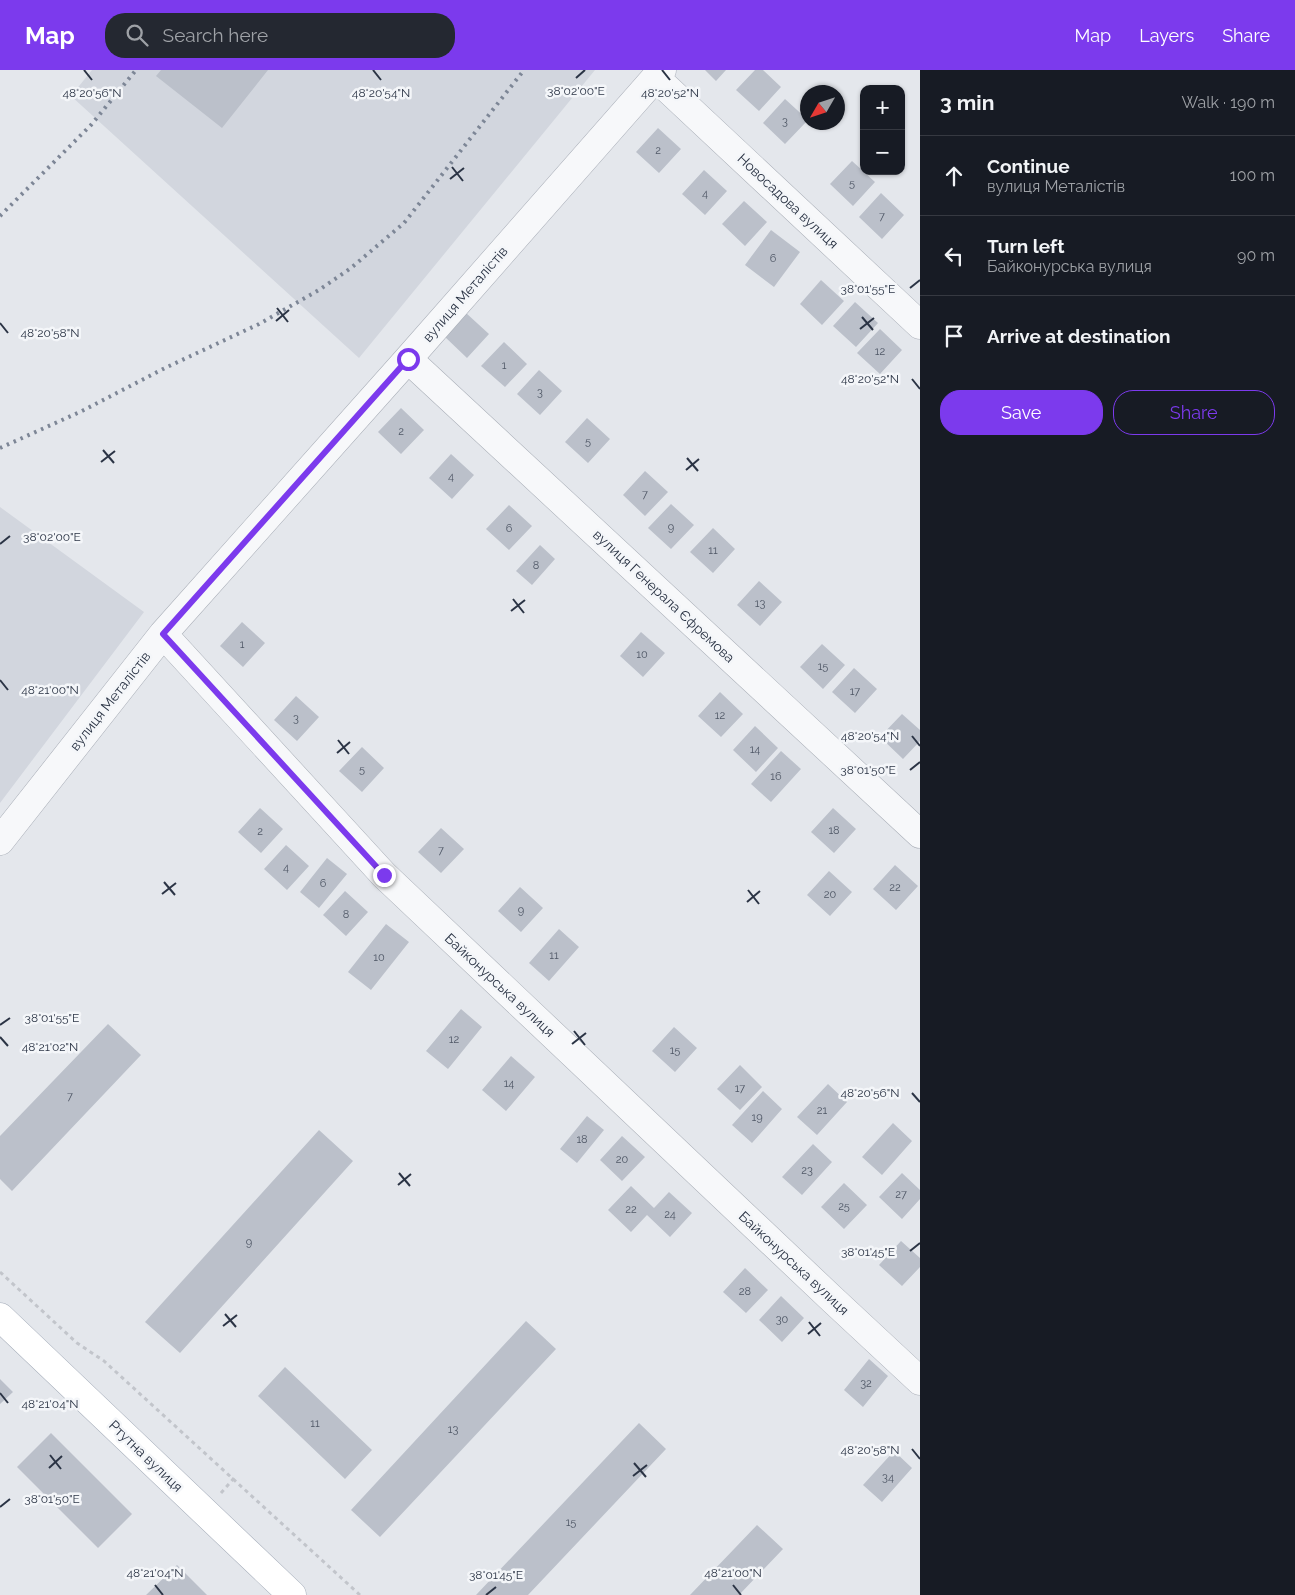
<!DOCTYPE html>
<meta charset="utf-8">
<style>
body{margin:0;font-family:Raleway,sans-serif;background:#242831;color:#f1f3f6}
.controls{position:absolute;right:15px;top:15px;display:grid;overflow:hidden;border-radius:10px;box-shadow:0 1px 4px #0004}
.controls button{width:45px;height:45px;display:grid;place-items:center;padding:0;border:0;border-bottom:1px solid #363941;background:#171b24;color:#f1f3f6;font:25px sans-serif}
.compass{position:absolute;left:800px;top:15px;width:45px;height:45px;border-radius:50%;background:#171b24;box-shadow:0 1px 4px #0004;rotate:231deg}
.stop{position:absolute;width:15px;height:15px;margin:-11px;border:4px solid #7c3aed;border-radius:50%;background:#fff}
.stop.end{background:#7c3aed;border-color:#fff;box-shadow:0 1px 5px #0008}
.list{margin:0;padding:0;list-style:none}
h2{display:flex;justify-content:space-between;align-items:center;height:65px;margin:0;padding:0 20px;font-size:21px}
h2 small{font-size:16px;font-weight:400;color:#9ea1a6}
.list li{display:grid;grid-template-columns:32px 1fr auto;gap:15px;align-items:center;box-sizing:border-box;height:80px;padding:0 20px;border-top:1px solid #363941}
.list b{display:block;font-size:19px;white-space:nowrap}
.list p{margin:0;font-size:16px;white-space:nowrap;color:#9ea1a6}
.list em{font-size:16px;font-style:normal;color:#9ea1a6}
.actions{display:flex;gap:10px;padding:15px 20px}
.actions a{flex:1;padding:11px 0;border:1px solid #7c3aed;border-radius:20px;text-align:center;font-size:18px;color:#7c3aed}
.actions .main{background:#7c3aed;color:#fff}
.icon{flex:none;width:28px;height:28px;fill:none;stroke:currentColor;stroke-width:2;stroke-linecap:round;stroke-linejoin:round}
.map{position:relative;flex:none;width:920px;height:1525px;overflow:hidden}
header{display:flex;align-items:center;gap:30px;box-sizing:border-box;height:70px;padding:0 25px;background:#7c3aed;color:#fff}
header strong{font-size:24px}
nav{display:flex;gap:28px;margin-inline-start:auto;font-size:18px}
.search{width:350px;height:45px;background:#242831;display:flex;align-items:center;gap:12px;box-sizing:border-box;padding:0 18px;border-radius:20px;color:#9ea1a6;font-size:19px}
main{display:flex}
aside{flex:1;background:#171b24}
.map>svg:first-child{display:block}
</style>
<header>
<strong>Map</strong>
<div class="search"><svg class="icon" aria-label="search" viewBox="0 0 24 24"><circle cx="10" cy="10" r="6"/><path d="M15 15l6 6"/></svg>Search here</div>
<nav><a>Map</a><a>Layers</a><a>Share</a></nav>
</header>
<main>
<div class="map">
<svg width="920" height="1525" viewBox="0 0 920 1525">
<rect width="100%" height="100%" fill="#e4e7ec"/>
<!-- built -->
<path fill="#d2d6de" d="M92 0H595L359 288 71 26Z
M0 437 144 542 0 733Z"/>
<!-- building -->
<path fill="#bbc0ca" d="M161 0H268L222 58 156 6Z
M705 0H726L716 11Z
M755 0H763L781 17 759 41 736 20Z
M785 29 808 50 785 74 763 53Z
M658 58 681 79 659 103 636 82Z
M852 91 875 112 853 136 830 114Z
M704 100 727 121 705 145 682 124Z
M881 123 904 145 882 169 859 147Z
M744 131 767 152 745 176 722 154Z
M771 160 800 182 774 217 745 195Z
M821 210 844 231 822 255 800 234Z
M855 232 878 253 856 277 833 256Z
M466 243 489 264 467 288 444 266Z
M880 259 902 280 880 304 857 283Z
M504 272 527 294 505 317 481 296Z
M539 300 562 321 540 345 517 324Z
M401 338 424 360 401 384 378 362Z
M587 348 610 369 588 393 565 372Z
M451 384 474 405 452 429 429 408Z
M645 401 668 422 645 446 623 425Z
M671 434 694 455 671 479 648 458Z
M509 435 532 456 509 480 486 459Z
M713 458 735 479 713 503 690 482Z
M540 475 555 489 532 515 516 501Z
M759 511 782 532 760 556 737 535Z
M242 552 265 573 243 597 220 576Z
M641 562 665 583 643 607 620 586Z
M822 574 845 595 823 619 800 597Z
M854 598 877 619 855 643 832 622Z
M720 622 743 644 721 667 698 646Z
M296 626 319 647 297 671 274 650Z
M902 644 920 660V671L903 689 880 667Z
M755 656 778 678 756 702 733 680Z
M362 677 384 698 362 722 339 701Z
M781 681 801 699 771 732 751 714Z
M260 738 283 759 261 783 238 762Z
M833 738 856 759 834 783 811 762Z
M441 758 464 779 441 803 418 782Z
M286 775 309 796 287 820 264 799Z
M327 788 347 804 319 838 300 822Z
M895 795 918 816 896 840 873 819Z
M829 801 852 822 830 846 807 825Z
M520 817 543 838 521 862 498 841Z
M345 821 368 842 346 866 323 845Z
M386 854 409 872 371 920 348 902Z
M559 859 579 877 549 911 529 893Z
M461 939 482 957 448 999 426 981Z
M108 954 141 985 12 1121 0 1109V1066Z
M674 957 697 978 675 1002 652 981Z
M511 986 535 1007 506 1041 482 1020Z
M740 995 762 1017 740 1040 717 1019Z
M828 1014 847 1032 817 1065 797 1047Z
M763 1021 782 1039 752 1073 732 1055Z
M587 1046 604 1060 577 1093 560 1079Z
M893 1053 912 1071 882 1105 862 1087Z
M319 1060 353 1091 180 1283 145 1252Z
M622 1066 645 1087 622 1111 600 1090Z
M813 1074 832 1092 802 1125 782 1107Z
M902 1103 920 1120V1129L902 1149 879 1127Z
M844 1113 867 1135 844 1159 821 1137Z
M631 1116 654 1138 669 1122 692 1143 670 1167 647 1145 631 1162 608 1140Z
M901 1171 920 1188V1197L902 1216 879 1195Z
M745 1198 768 1220 746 1243 723 1222Z
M781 1226 804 1248 782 1272 759 1250Z
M526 1251 556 1279 380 1467 351 1440Z
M869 1289 888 1306 863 1337 844 1320Z
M285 1297 372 1380 345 1409 258 1326Z
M0 1309 13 1322 0 1334Z
M639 1353 666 1379 528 1525H476Z
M51 1363 132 1444 98 1478 17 1397Z
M894 1381 912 1398 882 1432 863 1415Z
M757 1455 783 1479 739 1525H690Z
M177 1495 207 1525H146Z"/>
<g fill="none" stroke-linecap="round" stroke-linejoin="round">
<!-- minor casing -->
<g stroke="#a9aeb7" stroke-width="29">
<path id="minor" d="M656 8 920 255
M408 289 920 764
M163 564 384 805 833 1230 920 1311
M0 771 163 564 408 289 662 0"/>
</g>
<!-- major casing -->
<g stroke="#a3abb8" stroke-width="29">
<path id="major" d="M0 1247 292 1525"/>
</g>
<!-- path -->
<path stroke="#c2c5cb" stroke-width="3" stroke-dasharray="4 4" stroke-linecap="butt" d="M0 1202 77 1273 104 1291 360 1525
M221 1423 234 1408"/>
<!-- minor -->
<use href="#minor" stroke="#f7f8fa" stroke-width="28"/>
<!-- major -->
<use href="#major" stroke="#fff" stroke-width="28"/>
<!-- rail -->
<path stroke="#7d8696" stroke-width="4" stroke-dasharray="2.5 5" stroke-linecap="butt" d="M0 146 91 55 136 0
M0 378 82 341 165 298 259 254 319 220 351 198 404 153 524 0"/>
</g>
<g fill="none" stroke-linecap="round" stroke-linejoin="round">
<!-- route -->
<path stroke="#7c3aed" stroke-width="6" d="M384 805 163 564 408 289"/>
</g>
<!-- ticks -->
<path fill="none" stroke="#2b3445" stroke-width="2" d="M84 0 92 10M373 0 381 10M662 0 670 10M576 8 585 0M452 97 463 111M450 109 464 98M910 218 920 210M277 238 288 252M862 247 873 260M276 251 289 240M0 253 8 263M860 259 874 248M912 309 920 319M103 380 114 393M687 388 698 401M101 392 115 381M686 400 699 389M0 474 10 466M513 529 524 543M511 541 525 530M0 610 8 620M912 666 920 676M338 670 349 684M337 683 350 672M910 700 920 692M164 812 175 825M748 820 759 834M162 824 176 813M747 832 760 821M0 955 10 948M574 961 585 975M0 967 8 976M572 974 586 963M912 1023 920 1032M399 1103 410 1116M398 1115 411 1104M910 1181 920 1173M225 1244 236 1257M809 1252 820 1266M223 1256 237 1245M808 1264 821 1253M0 1323 8 1333M912 1379 920 1389M50 1385 61 1399M634 1393 646 1407M49 1398 62 1386M633 1406 647 1395M0 1437 10 1429M155 1515 163 1525M733 1515 741 1525M486 1525 496 1517"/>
<g text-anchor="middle" stroke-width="5" stroke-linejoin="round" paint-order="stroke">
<!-- number labels -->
<g font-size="11" fill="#4f5766">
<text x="785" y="55">3</text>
<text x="658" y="84">2</text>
<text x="852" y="117">5</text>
<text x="705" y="127">4</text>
<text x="882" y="150">7</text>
<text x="773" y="192">6</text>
<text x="880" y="285">12</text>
<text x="504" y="299">1</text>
<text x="540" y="326">3</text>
<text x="401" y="365">2</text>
<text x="588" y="375">5</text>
<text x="451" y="410">4</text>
<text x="645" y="428">7</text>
<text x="671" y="461">9</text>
<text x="509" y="462">6</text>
<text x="713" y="484">11</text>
<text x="536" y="499">8</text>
<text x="760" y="537">13</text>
<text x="242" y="578">1</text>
<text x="642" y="588">10</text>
<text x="823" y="600">15</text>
<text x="855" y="625">17</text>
<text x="720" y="649">12</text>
<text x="296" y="652">3</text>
<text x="755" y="683">14</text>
<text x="362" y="703">5</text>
<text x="776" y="710">16</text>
<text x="834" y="764">18</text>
<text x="260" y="765">2</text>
<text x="441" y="784">7</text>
<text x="286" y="801">4</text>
<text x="323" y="817">6</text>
<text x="895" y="821">22</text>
<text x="830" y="828">20</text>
<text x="521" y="844">9</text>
<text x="346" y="848">8</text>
<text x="554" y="889">11</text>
<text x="379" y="891">10</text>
<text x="454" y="973">12</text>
<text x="675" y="984">15</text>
<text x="509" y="1017">14</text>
<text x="740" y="1022">17</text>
<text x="70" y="1030">7</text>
<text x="822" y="1044">21</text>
<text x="757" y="1051">19</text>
<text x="582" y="1073">18</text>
<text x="622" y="1093">20</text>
<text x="807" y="1104">23</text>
<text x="901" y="1128">27</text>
<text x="844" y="1140">25</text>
<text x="631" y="1143">22</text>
<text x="670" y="1148">24</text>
<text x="249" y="1176">9</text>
<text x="745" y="1225">28</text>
<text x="782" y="1253">30</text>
<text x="866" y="1317">32</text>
<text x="315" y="1357">11</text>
<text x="453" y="1363">13</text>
<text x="888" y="1411">34</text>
<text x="571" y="1456">15</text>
</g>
<!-- street labels -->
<g font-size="14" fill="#2b3445" stroke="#f4f6f9">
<text transform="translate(788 131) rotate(43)" y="5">Новосадова вулиця</text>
<text transform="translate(465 224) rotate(-49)" y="5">вулиця Металістів</text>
<text transform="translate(664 526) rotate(43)" y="5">вулиця Генерала Єфремова</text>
<text transform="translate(110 631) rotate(-52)" y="5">вулиця Металістів</text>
<text transform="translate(500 915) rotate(43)" y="5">Байконурська вулиця</text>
<text transform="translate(794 1193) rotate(43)" y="5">Байконурська вулиця</text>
<text transform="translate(146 1386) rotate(44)" y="5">Ртутна вулиця</text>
</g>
</g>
<g font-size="12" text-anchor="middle" fill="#2b3445" stroke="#f4f6f9" stroke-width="5" stroke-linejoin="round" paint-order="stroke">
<text x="576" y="25">38°02'00"E</text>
<text x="670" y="27">48°20'52"N</text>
<text x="92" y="27">48°20'56"N</text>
<text x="381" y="27">48°20'54"N</text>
<text x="868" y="223">38°01'55"E</text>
<text x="50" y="267">48°20'58"N</text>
<text x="870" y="313">48°20'52"N</text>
<text x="52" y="471">38°02'00"E</text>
<text x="50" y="624">48°21'00"N</text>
<text x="870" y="670">48°20'54"N</text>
<text x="868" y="704">38°01'50"E</text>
<text x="52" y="952">38°01'55"E</text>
<text x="50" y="981">48°21'02"N</text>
<text x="870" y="1027">48°20'56"N</text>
<text x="868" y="1186">38°01'45"E</text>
<text x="50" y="1338">48°21'04"N</text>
<text x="870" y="1384">48°20'58"N</text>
<text x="52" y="1433">38°01'50"E</text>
<text x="155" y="1507">48°21'04"N</text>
<text x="733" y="1507">48°21'00"N</text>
<text x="496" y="1509">38°01'45"E</text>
</g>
</svg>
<div class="controls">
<button>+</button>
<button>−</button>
</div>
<svg class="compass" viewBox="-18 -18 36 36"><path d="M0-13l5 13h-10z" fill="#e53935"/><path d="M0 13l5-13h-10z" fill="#9ea1a6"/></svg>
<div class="stop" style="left:408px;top:289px"></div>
<div class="stop end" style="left:384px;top:805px"></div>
</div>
<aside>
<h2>3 min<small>Walk · 190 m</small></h2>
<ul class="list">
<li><svg class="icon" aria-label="ahead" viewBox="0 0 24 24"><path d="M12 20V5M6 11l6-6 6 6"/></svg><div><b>Continue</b><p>вулиця Металістів</p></div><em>100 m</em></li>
<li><svg class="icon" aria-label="left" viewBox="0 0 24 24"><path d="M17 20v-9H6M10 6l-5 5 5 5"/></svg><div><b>Turn left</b><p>Байконурська вулиця</p></div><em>90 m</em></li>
<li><svg class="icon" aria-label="arrive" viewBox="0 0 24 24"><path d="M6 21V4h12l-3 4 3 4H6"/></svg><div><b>Arrive at destination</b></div></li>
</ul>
<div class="actions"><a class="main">Save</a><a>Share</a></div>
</aside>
</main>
